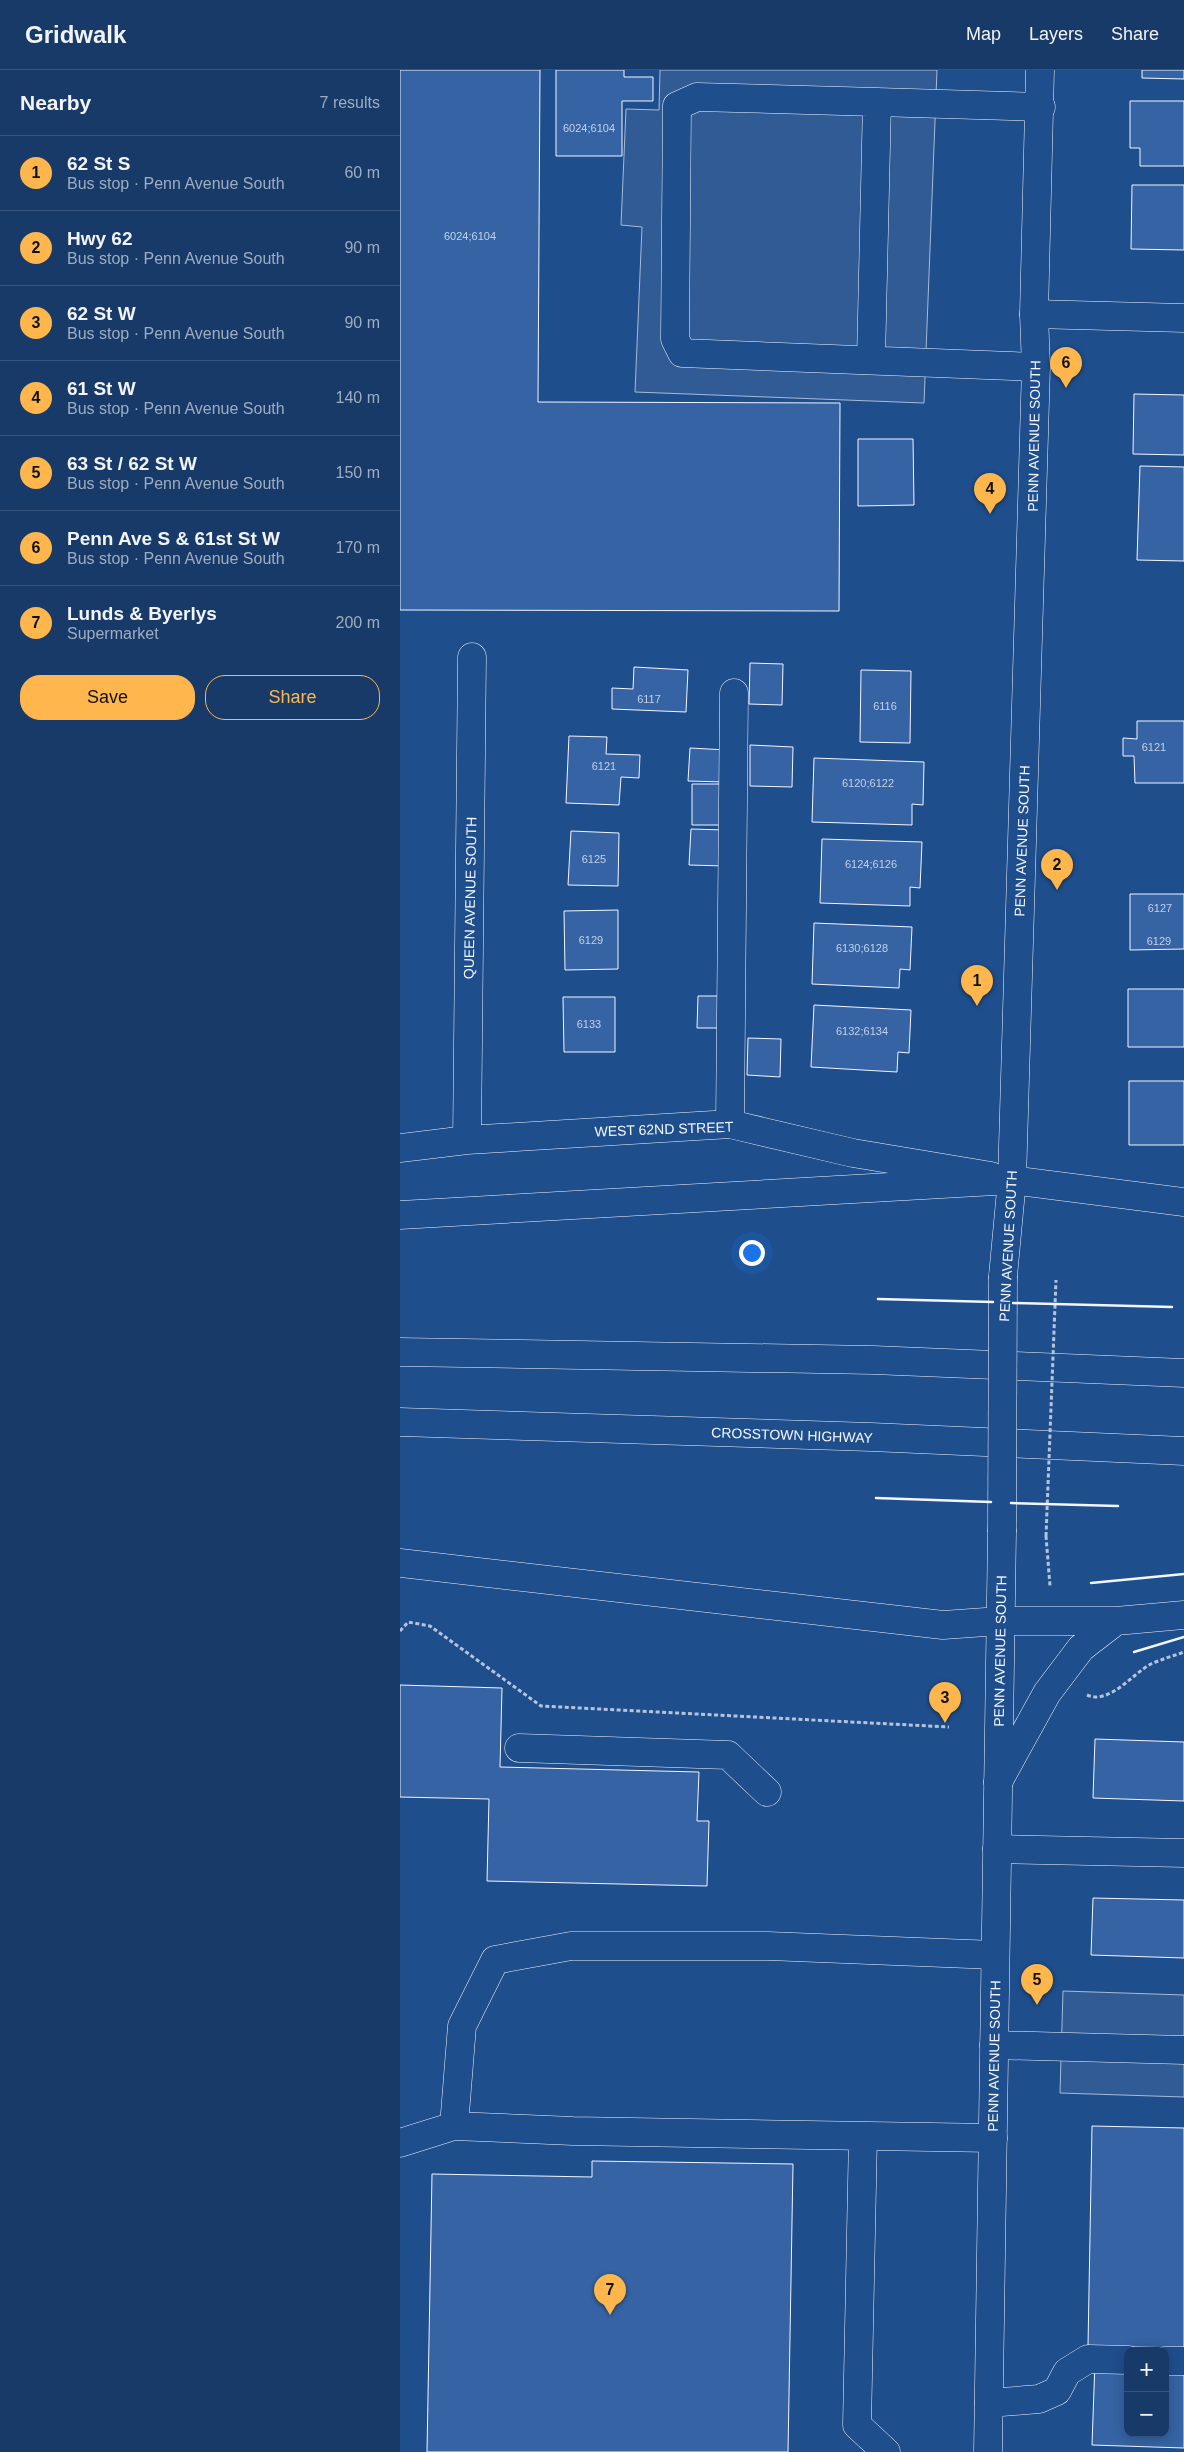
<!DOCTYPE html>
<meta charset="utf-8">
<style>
body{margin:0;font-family:Helvetica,sans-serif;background:#244571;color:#f1f3f6}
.controls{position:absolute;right:15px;bottom:15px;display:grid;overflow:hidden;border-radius:10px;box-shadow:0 2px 12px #0003}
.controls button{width:45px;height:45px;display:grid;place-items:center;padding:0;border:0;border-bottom:1px solid #36547d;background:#173a69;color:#f1f3f6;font:25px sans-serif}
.you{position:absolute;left:351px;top:1182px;width:18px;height:18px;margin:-12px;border:4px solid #fff;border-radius:50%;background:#1a73e8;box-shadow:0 0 0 8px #1a73e833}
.badge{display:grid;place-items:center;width:32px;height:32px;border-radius:50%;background:#ffb74d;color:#111;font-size:16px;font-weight:700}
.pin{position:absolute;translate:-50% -41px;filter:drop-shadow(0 1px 2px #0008)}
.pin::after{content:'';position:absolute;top:26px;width:18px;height:15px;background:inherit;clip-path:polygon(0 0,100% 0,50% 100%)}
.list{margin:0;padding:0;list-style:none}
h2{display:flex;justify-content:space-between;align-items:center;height:65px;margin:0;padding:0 20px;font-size:21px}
h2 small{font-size:16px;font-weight:400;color:#9eadc0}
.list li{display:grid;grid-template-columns:32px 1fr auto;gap:15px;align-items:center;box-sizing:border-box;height:75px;padding:0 20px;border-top:1px solid #36547d}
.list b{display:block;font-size:19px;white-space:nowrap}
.list p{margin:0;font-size:16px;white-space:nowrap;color:#9eadc0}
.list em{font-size:16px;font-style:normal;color:#9eadc0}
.actions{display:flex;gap:10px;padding:15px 20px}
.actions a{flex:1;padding:11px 0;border:1px solid #ffb74d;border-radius:20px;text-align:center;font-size:18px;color:#ffb74d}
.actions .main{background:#ffb74d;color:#111}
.map{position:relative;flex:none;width:784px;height:2382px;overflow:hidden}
header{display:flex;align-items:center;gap:30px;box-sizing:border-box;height:70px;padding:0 25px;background:#173a69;border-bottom:1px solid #36547d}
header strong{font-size:24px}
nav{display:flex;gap:28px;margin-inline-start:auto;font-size:18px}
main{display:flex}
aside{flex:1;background:#173a69}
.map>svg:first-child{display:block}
</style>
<header>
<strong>Gridwalk</strong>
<nav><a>Map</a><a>Layers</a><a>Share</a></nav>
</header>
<main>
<aside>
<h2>Nearby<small>7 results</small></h2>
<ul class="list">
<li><span class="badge">1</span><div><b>62 St S</b><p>Bus stop · Penn Avenue South</p></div><em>60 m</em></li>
<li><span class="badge">2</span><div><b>Hwy 62</b><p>Bus stop · Penn Avenue South</p></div><em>90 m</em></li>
<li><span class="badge">3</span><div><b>62 St W</b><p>Bus stop · Penn Avenue South</p></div><em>90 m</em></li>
<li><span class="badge">4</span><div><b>61 St W</b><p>Bus stop · Penn Avenue South</p></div><em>140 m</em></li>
<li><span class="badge">5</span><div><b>63 St / 62 St W</b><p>Bus stop · Penn Avenue South</p></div><em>150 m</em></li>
<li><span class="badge">6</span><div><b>Penn Ave S &amp; 61st St W</b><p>Bus stop · Penn Avenue South</p></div><em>170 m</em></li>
<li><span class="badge">7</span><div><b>Lunds &amp; Byerlys</b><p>Supermarket</p></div><em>200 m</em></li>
</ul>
<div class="actions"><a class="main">Save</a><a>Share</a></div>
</aside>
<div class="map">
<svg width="784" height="2382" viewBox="0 0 784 2382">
<rect width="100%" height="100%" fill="#1f4e8c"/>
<!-- parking -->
<path fill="#305b95" stroke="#a8bbd7" d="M260 0H537L524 333 235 322 242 157 221 155 226 39 259 40Z
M663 1921 784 1925V2027L660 2023Z"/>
<!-- building -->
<path fill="#3563a3" stroke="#f2f6ff" d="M0 0H140L138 332 440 333 439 541 0 540Z
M156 0H224V7H253V31H222V86H156Z
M742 0H784V9L742 8Z
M730 31H784V96H740V78H730Z
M732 115H784V180L731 179Z
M734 324 784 325V385L733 384Z
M458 369H513L514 435 458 436Z
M740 396 784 397V491L737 490Z
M350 593 383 594 382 635 349 634Z
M234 597 288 600 286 642 212 639V618L233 619Z
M461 600 511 601 510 673 460 672Z
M737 651H784V713H735L734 686H723V668L737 669Z
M169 666 207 667 206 684 240 685 239 708 221 707 219 735 166 733Z
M350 675 393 677 392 717 350 716Z
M290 678 327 680 325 712 288 711Z
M414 688 524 692 523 735 512 734V755L412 752Z
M292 714H326V755H292Z
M291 759 326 760 325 796 289 795Z
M171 761 219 763 218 816 168 815Z
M422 769 522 772 520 818 510 817V836L420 833Z
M730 824H784V879L730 880Z
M218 840V899L165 900 164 841Z
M414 853 512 857 510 900 500 899 499 918 412 914Z
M728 919H784V977H728Z
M298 926H322V958H297Z
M163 927H215V982H164Z
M414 935 511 940 509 983 498 982 497 1002 411 997Z
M348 968 381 969 380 1007 347 1005Z
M729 1011H784V1075H729Z
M0 1615 102 1618 100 1697 299 1702 297 1751H309L307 1816 87 1811 89 1729 0 1727Z
M695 1669 784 1672V1731L693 1728Z
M693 1828 784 1830V1888L691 1885Z
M692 2056 784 2058V2278L688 2276Z
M192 2091 393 2094 388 2382H27L32 2104 192 2107Z
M695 2291 728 2293V2363H765V2294L784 2295V2378L692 2375Z"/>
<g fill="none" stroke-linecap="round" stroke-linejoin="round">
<!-- minor casing -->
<g stroke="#f2f6ff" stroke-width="29">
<path id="minor" d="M477 32 641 37
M634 244 784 248
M471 290 477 32 297 27 277 36 275 269 282 283 636 297
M330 1054 334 623
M67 1070 72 587
M0 1078 67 1070 330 1054 453 1083 591 1106
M119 1678 328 1685 367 1722
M597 1779 784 1783
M594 1975 784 1980
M463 2066 457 2355 486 2382
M593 2068 173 2061 54 2056 62 1956 95 1890 171 1876H368L595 1885
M0 2073 54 2056
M765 2291H784
M589 2333 639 2329 657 2321 667 2302 688 2289 728 2290"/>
</g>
<!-- major casing -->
<g stroke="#f2f6ff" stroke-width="29">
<path id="major" d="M603 1206 612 1110 636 297 634 244 640 0
M588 2382 602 1462"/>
</g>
<!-- highway casing -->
<g stroke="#f2f6ff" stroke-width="29">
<path id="highway" d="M0 1145 612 1110 784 1132
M0 1282 473 1290 784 1303
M0 1352 471 1367 784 1381
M0 1493 543 1555 600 1551H716L784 1545
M598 1712 647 1623 681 1578 716 1551"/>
</g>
<!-- path -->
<path stroke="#b3c4dc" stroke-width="3" stroke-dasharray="4 2.5" stroke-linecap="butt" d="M646 1466 650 1516
M0 1561 8 1552 30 1556 141 1636 549 1657
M687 1625C710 1635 733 1603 751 1594 762 1589 773 1586 784 1582"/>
<!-- minor -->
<use href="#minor" stroke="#1f4e8c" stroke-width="28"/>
<!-- major -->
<use href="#major" stroke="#1f4e8c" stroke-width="28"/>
<!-- highway -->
<use href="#highway" stroke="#1f4e8c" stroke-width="28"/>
<!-- major-bridge casing -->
<g stroke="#f2f6ff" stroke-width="29" stroke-linecap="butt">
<path id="major-bridge" d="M602 1462 603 1206"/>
</g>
<!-- path-bridge -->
<path stroke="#b3c4dc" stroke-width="3" stroke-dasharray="4 2.5" stroke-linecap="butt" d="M646 1466 656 1210"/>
<!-- major-bridge -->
<use href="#major-bridge" stroke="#1f4e8c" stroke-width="28"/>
<!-- wall -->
<path stroke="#f2f6ff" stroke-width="2.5" d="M478 1229 593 1232
M613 1233 772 1237
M476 1428 591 1432
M611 1433 718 1436
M691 1513 784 1504
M734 1582 784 1567"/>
</g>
<g text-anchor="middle" stroke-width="4" stroke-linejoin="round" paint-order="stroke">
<!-- number labels -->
<g font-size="11" fill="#c3d1e8">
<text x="189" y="62">6024;6104</text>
<text x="70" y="170">6024;6104</text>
<text x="249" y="633">6117</text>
<text x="485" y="640">6116</text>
<text x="754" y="681">6121</text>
<text x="204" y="700">6121</text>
<text x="468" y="717">6120;6122</text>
<text x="194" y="793">6125</text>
<text x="471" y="798">6124;6126</text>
<text x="760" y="842">6127</text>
<text x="191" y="874">6129</text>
<text x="759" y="875">6129</text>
<text x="462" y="882">6130;6128</text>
<text x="189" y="958">6133</text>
<text x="462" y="965">6132;6134</text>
</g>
<!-- street labels -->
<g font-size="14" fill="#f2f6ff" stroke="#1f4e8c">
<text transform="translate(634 366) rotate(-89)" y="5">PENN AVENUE SOUTH</text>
<text transform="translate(622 771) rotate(-88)" y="5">PENN AVENUE SOUTH</text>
<text transform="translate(70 828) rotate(-89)" y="5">QUEEN AVENUE SOUTH</text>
<text transform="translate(264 1059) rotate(-2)" y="5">WEST 62ND STREET</text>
<text transform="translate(608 1176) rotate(-87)" y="5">PENN AVENUE SOUTH</text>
<text transform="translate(392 1365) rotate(2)" y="5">CROSSTOWN HIGHWAY</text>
<text transform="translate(600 1581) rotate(-89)" y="5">PENN AVENUE SOUTH</text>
<text transform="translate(594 1986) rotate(-89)" y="5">PENN AVENUE SOUTH</text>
</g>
</g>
</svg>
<div class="controls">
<button>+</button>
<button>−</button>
</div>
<div class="you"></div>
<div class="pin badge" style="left:577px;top:936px">1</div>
<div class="pin badge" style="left:657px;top:820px">2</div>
<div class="pin badge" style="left:545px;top:1653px">3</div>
<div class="pin badge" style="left:590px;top:444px">4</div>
<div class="pin badge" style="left:637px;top:1935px">5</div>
<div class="pin badge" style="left:666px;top:318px">6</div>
<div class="pin badge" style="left:210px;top:2245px">7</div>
</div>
</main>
